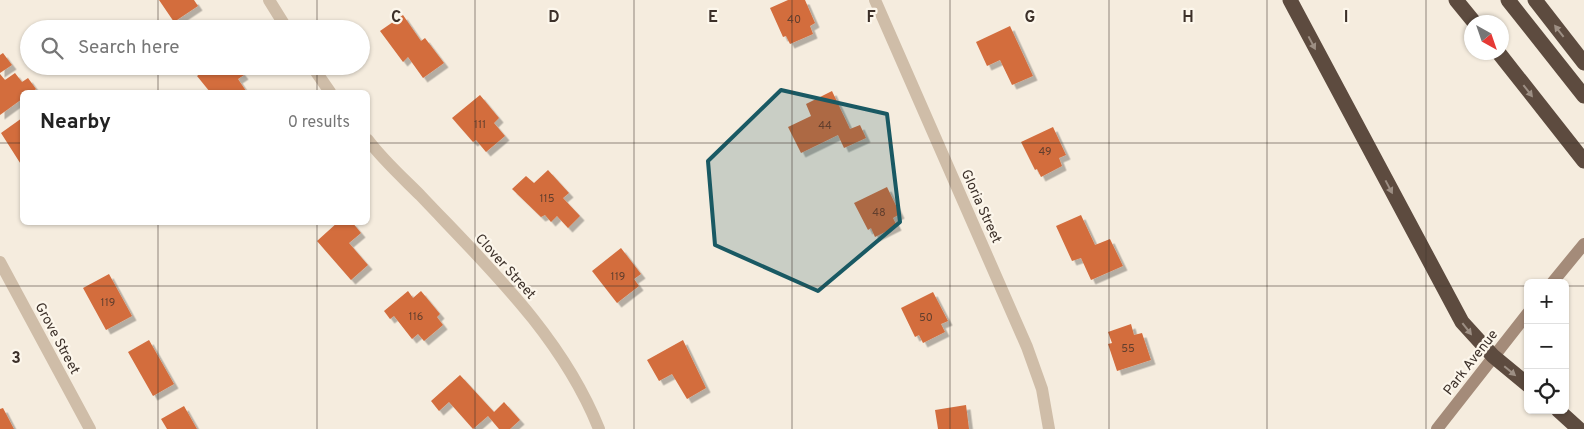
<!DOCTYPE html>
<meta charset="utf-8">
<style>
body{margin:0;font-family:Overpass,sans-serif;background:#f6f6f6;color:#222}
.controls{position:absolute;right:15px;bottom:15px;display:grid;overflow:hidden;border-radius:8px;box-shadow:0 1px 4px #0004}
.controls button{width:45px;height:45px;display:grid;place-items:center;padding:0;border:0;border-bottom:1px solid #e0e0e0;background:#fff;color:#222;font:25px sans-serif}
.compass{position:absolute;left:1464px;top:15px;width:45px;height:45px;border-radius:50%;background:#fff;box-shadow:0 1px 4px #0004;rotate:140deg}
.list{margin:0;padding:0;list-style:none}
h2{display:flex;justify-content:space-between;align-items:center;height:65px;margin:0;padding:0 20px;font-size:21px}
h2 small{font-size:16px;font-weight:400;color:#767676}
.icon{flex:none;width:28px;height:28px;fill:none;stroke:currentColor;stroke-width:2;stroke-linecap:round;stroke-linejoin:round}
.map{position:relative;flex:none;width:1584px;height:429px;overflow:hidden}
.search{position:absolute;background:#fff;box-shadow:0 1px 4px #0004;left:20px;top:20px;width:350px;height:55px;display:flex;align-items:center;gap:12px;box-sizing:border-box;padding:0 18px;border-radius:28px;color:#767676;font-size:19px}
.panel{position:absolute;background:#fff;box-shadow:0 1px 4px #0004;left:20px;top:90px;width:350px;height:135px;border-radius:8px}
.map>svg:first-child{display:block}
</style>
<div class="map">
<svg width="1584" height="429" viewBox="0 0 1584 429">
<defs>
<filter id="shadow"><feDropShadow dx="4.5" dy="4.5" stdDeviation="0" flood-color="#0004"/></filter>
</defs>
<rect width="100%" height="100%" fill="#f5ecde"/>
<!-- building -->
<path fill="#d36d3e" filter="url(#shadow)" d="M159 0H194L198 6 174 22Z
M788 0H805L815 23 810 26 813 34 790 44 786 36 783 37 770 8Z
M403 15 421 41 425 38 444 63 423 78 408 57 403 62 380 31Z
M1010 26 1033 76 1012 85 1000 60 987 66 976 42Z
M3 53 12 65 0 73V55Z
M210 66H237L244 75 238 79 246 91 210 92 197 76Z
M15 73 22 82 28 78 36 89 32 92H22V99L0 115V74L5 80Z
M832 91 850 129 860 125 866 138 844 148 838 135 801 153 788 127 811 116 806 104Z
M480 95 499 118 494 123 505 136 486 152 476 140 473 142 452 118Z
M22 118V166L1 133Z
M1053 127 1066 155 1059 158 1062 166 1041 177 1037 169 1035 170 1021 142Z
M548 170 569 193 563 198 580 216 568 228 557 216 551 222 545 215 541 217 512 189 526 176 534 183Z
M887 187 900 214 893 218 897 226 875 237 871 228 868 230 854 203Z
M1081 215 1095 245 1110 239 1123 266 1091 280 1081 258 1072 261 1056 226Z
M338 222H352L361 233 349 243 368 265 351 280 317 241Z
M621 248 641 274 634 279 639 286 617 303 592 271Z
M109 274 132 316 106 330 83 288Z
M408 291 413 298 421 291 440 314 437 317 443 325 424 341 418 334 412 339 394 316 390 319 384 311Z
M933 292 948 321 941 324 945 332 923 343 919 335 915 337 901 308Z
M1131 324 1134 335 1142 333 1151 360 1117 371 1108 344 1112 343 1108 332Z
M149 340 174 384 153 396 128 352Z
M683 340 706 388 687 399 672 374 659 381 647 360Z
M460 375 494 412 504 402 520 420 510 429H499L488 416 473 429 449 402 439 411 431 401Z
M966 405 969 429H938L935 410Z
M184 406 197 429H167L161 419Z
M3 408 14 429H0V409Z"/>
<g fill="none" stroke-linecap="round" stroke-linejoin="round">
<!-- minor -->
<path stroke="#cfbda8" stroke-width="12" d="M269 0 287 29
M875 0 1027 347 1042 389 1049 429
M312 66 330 92
M368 140C383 160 402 177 420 195 488 267 562 336 599 429
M0 262 90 429"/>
<!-- secondary -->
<path stroke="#a48b79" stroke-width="12" d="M1552 283 1584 244
M1437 429 1528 313"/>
<!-- motorway -->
<path stroke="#5d4b3f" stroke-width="15" d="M1290 0 1462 322 1493 356 1528 385
M1456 0 1474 22
M1508 0 1584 96
M1535 0 1584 63
M1498 52 1584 161
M1558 410 1579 429"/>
</g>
<!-- one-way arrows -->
<defs><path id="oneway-solid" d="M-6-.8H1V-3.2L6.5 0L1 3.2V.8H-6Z" transform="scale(1.25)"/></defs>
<g fill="#9d8f84">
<use href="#oneway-solid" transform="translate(1559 31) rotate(-128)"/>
<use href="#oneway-solid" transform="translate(1312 43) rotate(62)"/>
<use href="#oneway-solid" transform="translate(1528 91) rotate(52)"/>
<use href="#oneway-solid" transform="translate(1389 187) rotate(62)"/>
<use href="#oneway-solid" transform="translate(1467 329) rotate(52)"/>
<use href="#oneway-solid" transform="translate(1510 371) rotate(40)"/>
</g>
<!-- marked area -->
<path fill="#195963" fill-opacity="0.2" stroke="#195963" stroke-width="4" stroke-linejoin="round" d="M781 90 887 114 900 222 818 291 715 245 708 161Z"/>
<!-- grid -->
<path fill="none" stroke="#3c3029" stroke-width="1" stroke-opacity="0.55" d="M158 0V29M317 0V29M475 0V429M634 0V429M792 0V429M950 0V429M1109 0V429M1267 0V429M1426 0V429M158 66V92M317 66V92M0 143H22M368 143H1584M158 222V429M317 222V429M0 286H1528M1565 286H1584"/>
<g text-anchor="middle" stroke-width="4.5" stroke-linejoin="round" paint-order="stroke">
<!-- number labels -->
<g font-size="11" fill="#623f2e">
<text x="794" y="23">40</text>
<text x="480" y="128">111</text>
<text x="825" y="129">44</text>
<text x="1045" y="155">49</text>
<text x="547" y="202">115</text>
<text x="879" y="216">48</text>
<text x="618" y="280">119</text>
<text x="108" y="306">119</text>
<text x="416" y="320">116</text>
<text x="926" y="321">50</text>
<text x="1128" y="352">55</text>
</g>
<!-- street labels -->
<g font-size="14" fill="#3c3029" stroke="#fcf6eb">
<text transform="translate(982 206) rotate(66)" y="5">Gloria Street</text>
<text transform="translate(506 266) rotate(48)" y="5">Clover Street</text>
<text transform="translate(58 338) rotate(62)" y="5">Grove Street</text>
<text transform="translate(1470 362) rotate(-52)" y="5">Park Avenue</text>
</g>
</g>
<g font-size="16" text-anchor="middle" font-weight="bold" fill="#3c3029" stroke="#fcf6eb" stroke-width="4.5" stroke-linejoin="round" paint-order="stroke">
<text x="396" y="22">C</text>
<text x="554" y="22">D</text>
<text x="713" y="22">E</text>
<text x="871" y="22">F</text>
<text x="1030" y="22">G</text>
<text x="1188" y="22">H</text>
<text x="1346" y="22">I</text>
<text x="16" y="363">3</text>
</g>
</svg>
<div class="controls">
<button>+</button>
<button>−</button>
<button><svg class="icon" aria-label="locate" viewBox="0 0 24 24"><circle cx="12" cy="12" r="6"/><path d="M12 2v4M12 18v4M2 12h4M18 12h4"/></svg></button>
</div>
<svg class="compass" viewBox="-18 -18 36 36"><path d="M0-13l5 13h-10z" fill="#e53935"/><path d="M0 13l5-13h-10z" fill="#767676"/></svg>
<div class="search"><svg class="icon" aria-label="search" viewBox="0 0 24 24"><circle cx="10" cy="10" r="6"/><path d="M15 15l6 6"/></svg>Search here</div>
<section class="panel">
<h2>Nearby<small>0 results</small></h2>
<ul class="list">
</ul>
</section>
</div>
